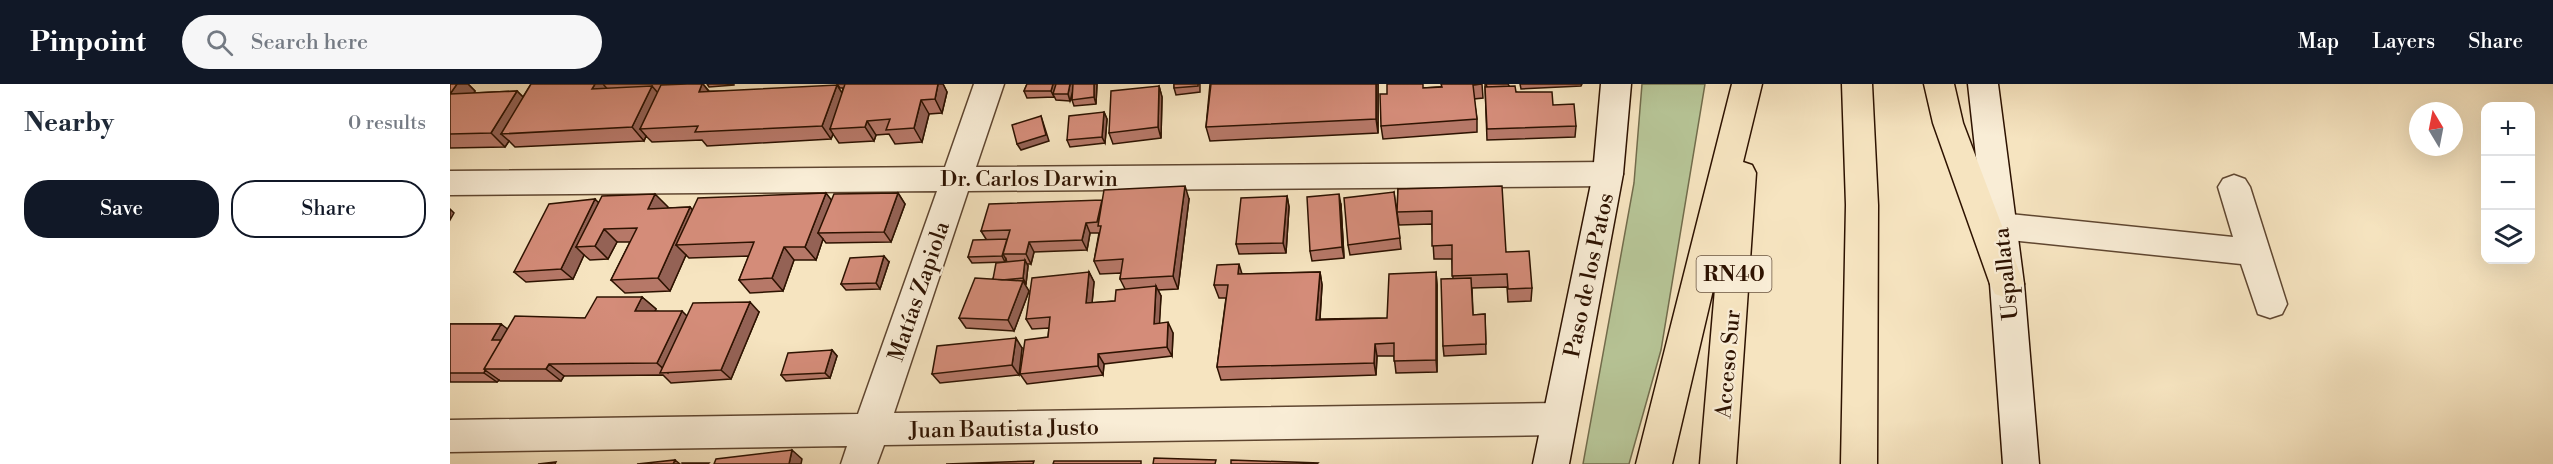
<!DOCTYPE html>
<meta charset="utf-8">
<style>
body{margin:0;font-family:"Libre Bodoni",serif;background:#f6f6f7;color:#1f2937}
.controls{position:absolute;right:18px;top:18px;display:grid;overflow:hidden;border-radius:12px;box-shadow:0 6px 24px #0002}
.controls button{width:54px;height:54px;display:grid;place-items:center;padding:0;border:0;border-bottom:2px solid #e0e1e3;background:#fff;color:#1f2937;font:30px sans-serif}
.compass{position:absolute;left:1959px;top:18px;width:54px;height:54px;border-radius:50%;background:#fff;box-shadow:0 6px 24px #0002;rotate:350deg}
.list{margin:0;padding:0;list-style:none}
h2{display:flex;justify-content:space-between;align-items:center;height:78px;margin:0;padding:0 24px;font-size:26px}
h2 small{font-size:20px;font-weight:400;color:#747a83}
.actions{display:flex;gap:12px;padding:18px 24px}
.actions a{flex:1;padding:14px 0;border:2px solid #111827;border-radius:24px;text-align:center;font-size:21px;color:#111827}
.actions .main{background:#111827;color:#fff}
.icon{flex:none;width:33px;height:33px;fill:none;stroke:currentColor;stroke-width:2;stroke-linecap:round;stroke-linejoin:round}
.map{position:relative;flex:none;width:2103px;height:380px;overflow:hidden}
header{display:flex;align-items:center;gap:36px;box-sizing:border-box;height:84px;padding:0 30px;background:#111827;color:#fff}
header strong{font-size:28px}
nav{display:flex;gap:33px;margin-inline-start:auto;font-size:21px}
.search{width:420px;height:54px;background:#f6f6f7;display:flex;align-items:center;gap:15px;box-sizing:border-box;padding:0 21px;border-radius:33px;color:#747a83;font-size:22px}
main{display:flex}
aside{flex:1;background:#fff}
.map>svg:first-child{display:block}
</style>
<header>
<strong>Pinpoint</strong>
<div class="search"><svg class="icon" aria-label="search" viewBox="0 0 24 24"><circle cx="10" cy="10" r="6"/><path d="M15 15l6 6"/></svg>Search here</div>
<nav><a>Map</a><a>Layers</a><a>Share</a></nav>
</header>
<main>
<aside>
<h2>Nearby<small>0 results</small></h2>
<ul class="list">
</ul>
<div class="actions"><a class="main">Save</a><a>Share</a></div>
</aside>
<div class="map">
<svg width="2103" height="380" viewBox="0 0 2103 380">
<rect width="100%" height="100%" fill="#f6e4c0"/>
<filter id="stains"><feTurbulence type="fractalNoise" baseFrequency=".00333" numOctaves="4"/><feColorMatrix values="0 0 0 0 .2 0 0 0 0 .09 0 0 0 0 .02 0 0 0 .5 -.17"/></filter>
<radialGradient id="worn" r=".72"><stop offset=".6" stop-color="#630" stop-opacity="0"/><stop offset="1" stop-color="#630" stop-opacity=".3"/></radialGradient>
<!-- green -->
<path fill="#b7c597" stroke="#726c4c" stroke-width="1.5" d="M1192 0H1255L1211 266 1179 380H1133L1184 99Z"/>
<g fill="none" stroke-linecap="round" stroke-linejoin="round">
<!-- street casing -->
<g stroke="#5f4630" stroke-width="3">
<path id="street" d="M524 0H554L526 83 1158 78 1169 82 1173 90 1169 98 1158 102 518 107 444 329 1108 319 1121 324 1126 335 1121 346 1108 351 434 361 427 380H391L397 362 0 368V336L408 330 487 107 0 111V87L495 83Z
M1784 91 1795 95 1800 103 1837 220 1832 230 1820 234 1808 230 1791 180 1550 155 1539 151 1534 142 1539 133 1550 129 1783 153 1768 103 1773 95Z"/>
</g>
<!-- secondary casing -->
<g stroke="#2d1200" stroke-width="3">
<path id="secondary" d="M1151 0H1181L1173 90 1119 380H1083L1143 90Z
M1518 0H1548L1574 200 1589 380H1553L1540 200Z"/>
</g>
<!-- highway casing -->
<g stroke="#2d1200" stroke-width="3">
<path id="highway" d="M1282 0H1312L1293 78 1302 81 1306 89 1286 380H1250L1266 193 1222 380H1186Z
M1392 0H1422L1428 121 1427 380H1391L1396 121Z
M1474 0H1504L1513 39 1574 200 1569 210 1557 214 1545 210 1540 200 1483 39Z"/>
</g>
<!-- street -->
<use href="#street" fill="#f9edd6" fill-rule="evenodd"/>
<!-- secondary -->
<use href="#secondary" fill="#f9edd6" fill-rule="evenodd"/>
<!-- highway -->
<use href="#highway" fill="#f6e4c0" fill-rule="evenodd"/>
</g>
<!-- wall -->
<path fill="#b67868" stroke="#2d1200" stroke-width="1.5" d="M0 0H18L25 7 24 9 67 7 73 13 81 0H253L259 7 392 9 393 4H390L387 0H493L497 8 492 29 479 30 472 58 445 60 439 50 426 51 424 57 389 59 383 50 381 55 257 62 252 56 202 58 196 52 194 57 65 63 59 57 55 63 0 64Z
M257 0H284V1L259 3Z
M577 0H647L646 20 624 22 622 16V10L620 17 606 16 604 12V13L577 14 574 7Z
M724 0H750V8L726 11 724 4Z
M760 0H928V49L760 57 756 43Z
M1032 0 1033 14 1024 15 1027 35V48L933 55 931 42 973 4Z
M1035 0H1058L1059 2 1066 8 1103 21 1126 42 1125 53 1037 56Z
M1070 0H1132L1131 2 1071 5Z
M709 2 712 13 711 54 663 60 659 49Z
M654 28 657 35 655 59 620 63 617 56Z
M948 105 1056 168 1082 204 1081 217 1058 218 1057 203 1022 204 1023 231 1035 230 1036 270 994 272 993 262 1003 195 1002 175H984L982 140 949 141 947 128Z
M944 108 951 165 900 171 898 161Z
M448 109 455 120 441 158 376 159 373 155 366 176H344L333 207 300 209 289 196 299 172 239 174 236 171 220 207 175 209 161 196 180 158H167L158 175 140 176 134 171 123 195 76 198 64 188 149 118 217 124 240 123 242 126 381 116Z
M837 112 839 123 836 169 789 170 786 160Z
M739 115 728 205 708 206 711 212 709 239 723 249 722 272 654 280 653 291 577 300 570 290 598 253 599 244 582 245 576 235 639 188 644 198 642 219 665 217 675 205 670 195 671 189 650 190 644 177 649 149H640L637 166 584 168 581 180H577L578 182 576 200H574L579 207 564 247 516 244 509 234 557 178 556 175 555 178 522 179 518 173 536 155 531 147Z
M891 121 894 174 862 177 860 167Z
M439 178 430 205 396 206 391 200Z
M870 188 872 201 870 235 937 234 986 188 987 201V288L946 289 944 272H927L926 291 771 296 767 283 776 214H769L764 201 792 190Z
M192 213 206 225 205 227 237 232 309 228 281 295 221 299 213 291 114 292 111 297H50L49 296 47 298H0V240H51L57 246 135 234Z
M572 264 569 291 490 299 482 290Z
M382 266 387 272 380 294 336 297 331 291Z"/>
<!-- shaded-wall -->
<path fill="#946255" stroke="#2d1200" stroke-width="1.5" d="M7 0H18L25 7 14 24 0 10Z
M145 0H153L160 8 142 5Z
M252 0H253L263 13 249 8Z
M488 0H493L497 8 492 29 485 15Z
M603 0H607L603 10 604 13 601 7Z
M620 0H625L620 17 618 10Z
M644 0H647L646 20 644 13Z
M926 0H928V49L926 35Z
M387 1 396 15 380 45 383 50 381 55 372 42Z
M202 2 214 16 190 45 196 52 194 57 182 43Z
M709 2 712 13 711 54 708 43Z
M67 7 81 21 51 50 59 57 55 63 41 49Z
M471 16 479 30 472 58 464 44Z
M654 28 657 35 655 59 652 53Z
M591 32 599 57 571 66 567 60Z
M417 37 426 51 424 57 415 43Z
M735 102 739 115 728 205 723 192Z
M376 109 386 122 368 149 373 155 366 176 355 163Z
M448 109 455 120 441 158 434 148Z
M205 110 218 123 211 138 198 125Z
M889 110 891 121 894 174 892 163Z
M837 112 839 123 836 169 833 159Z
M145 115 156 126 126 163 134 171 123 195 111 185Z
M240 123 251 136 226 161 236 171 220 207 208 194Z
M0 125 4 129 0 136Z
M636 139 640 149 637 166 632 156Z
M154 145 167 158 158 175 145 162Z
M557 155 553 170 556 175 555 178 552 172Z
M579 158 584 168 581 180 576 170Z
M334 163 344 176 333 207 322 194Z
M434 172 439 178 430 205 426 199Z
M575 176 578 182 576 200 573 194Z
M789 180 793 193 788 190Z
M639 188 644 198 641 230 636 219Z
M870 188 872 201 869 248 866 236Z
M986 188 987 201V288L986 276Z
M573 197 579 207 564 247 558 236Z
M706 202 711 212 709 250 704 240Z
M192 213 206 225 198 240 185 227Z
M300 218 309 228 281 295 271 286Z
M232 227 245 240 218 289 207 279Z
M718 238 723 249 722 272 717 263Z
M51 240 64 250 36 285 42 256Z
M566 254 572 264 569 291 562 281Z
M925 260 927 272 926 291 924 279Z
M382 266 387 272 380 294 375 289Z
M648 270 654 280 653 291 648 282Z
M99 280 114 292 111 297 96 285Z
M35 286 49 296 47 298 34 289Z
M342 366 352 375 351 380H339Z
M225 376 230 380H223Z"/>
<!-- building -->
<path fill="#d48c79" stroke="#2d1200" stroke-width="1.5" d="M0 0H7L0 10 67 7 41 49 0 50Z
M81 0H145L142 5 202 2 182 43 51 50Z
M237 0H252L249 8 387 1 372 42 245 48 248 42 190 45 211 1Z
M395 0H488L485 15 471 16 464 44 436 46 440 35 417 37 415 43 380 45Z
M577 0H603L601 7H574Z
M606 0H620L618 10H603Z
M623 0H644V13L622 16Z
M724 0H748V2L724 4Z
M761 0H926V35L756 43Z
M937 0H973V4L992 3 991 0H1032L1023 1 1027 35 931 42 930 10H937Z
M1036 0H1058L1059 2 1037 3Z
M709 2 708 43 659 49 661 7Z
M1065 2 1066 8H1102L1103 21 1124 20 1126 42 1037 45 1035 3Z
M654 28 652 53 617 56 619 32Z
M591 32 596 51 567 60 562 41Z
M735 102 723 192 670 195 673 175 644 177 651 142H648L654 106Z
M1052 102 1056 168 1079 167 1082 204 1058 205 1057 190 1002 192V161L982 162V127L947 128 948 105Z
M944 108 950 154 898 161 894 114Z
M376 109 355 163H334L322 194 289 196 304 158 226 161 248 114Z
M448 109 434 148 368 149 384 110Z
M205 110 198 125 240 123 208 194 161 196 187 144 154 145 145 162 126 163 152 112Z
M889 110 892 163 860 167 857 113Z
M837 112 833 159 786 160 791 114Z
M145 115 111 185 64 188 99 120Z
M652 116 647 138 636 139 632 156 579 158 576 170H553L560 146 531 147 539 120Z
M557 155 552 172 518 173 523 156Z
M434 172 426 199 391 200 400 174Z
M575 176 573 194 552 196 543 195 546 179Z
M789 180 788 190 870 188 866 236 937 234 939 190 986 188V276L944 277V259L925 260 924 279 767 283 778 201H764L767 181Z
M639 188 636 219 665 217 666 206 706 202 704 240 718 238 717 263 648 270V282L570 290 575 256 598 253 600 233 576 235 582 194Z
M525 194 573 197 558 236 509 234Z
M1021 194 1023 231 1035 230 1036 260 993 262 991 195Z
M147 213H192L185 227H232L207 279 99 280 96 285H34L65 232 135 234Z
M300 218 271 286 210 289 243 219Z
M0 240H51L42 256H51L34 285 35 286 34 289H0Z
M566 254 562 281 482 290 487 262Z
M382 266 375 289 331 291 338 269Z
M342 366 339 380H264L266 375Z
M704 374 766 376 765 380H703Z
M225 376 223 380H187Z
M781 376 868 379 867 380H781Z
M584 377 583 380H496Z
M604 377H691V380H603Z
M106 378 105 380H88Z
M232 379H259L258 380H232Z"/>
<g text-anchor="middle" stroke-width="4.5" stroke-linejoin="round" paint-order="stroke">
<!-- shield labels -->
<rect fill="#f9edd6" stroke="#6a5440" stroke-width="1.5" x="1246.5" y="172" width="75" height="36" rx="4.5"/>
<g font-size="21" font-weight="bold" fill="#2d1200">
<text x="1284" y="197">RN40</text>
</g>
<!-- street labels -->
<g font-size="22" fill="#2d1200" stroke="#f9edd6">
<text x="579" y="102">Dr. Carlos Darwin</text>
<text transform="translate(1555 190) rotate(-96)" y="8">Uspallata</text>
<text transform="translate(1138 191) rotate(-78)" y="8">Paso de los Patos</text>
<text transform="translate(468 207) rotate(-71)" y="8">Matías Zapiola</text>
<text transform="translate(1277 280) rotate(-85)" y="8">Acceso Sur</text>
<text transform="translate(554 344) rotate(-1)" y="8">Juan Bautista Justo</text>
</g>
</g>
<rect width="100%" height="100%" filter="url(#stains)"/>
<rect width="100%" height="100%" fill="url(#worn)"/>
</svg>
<div class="controls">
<button>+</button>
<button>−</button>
<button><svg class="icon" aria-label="layers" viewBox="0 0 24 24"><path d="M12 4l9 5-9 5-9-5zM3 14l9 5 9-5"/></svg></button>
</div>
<svg class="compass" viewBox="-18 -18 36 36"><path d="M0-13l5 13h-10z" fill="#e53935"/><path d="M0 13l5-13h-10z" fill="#747a83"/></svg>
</div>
</main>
